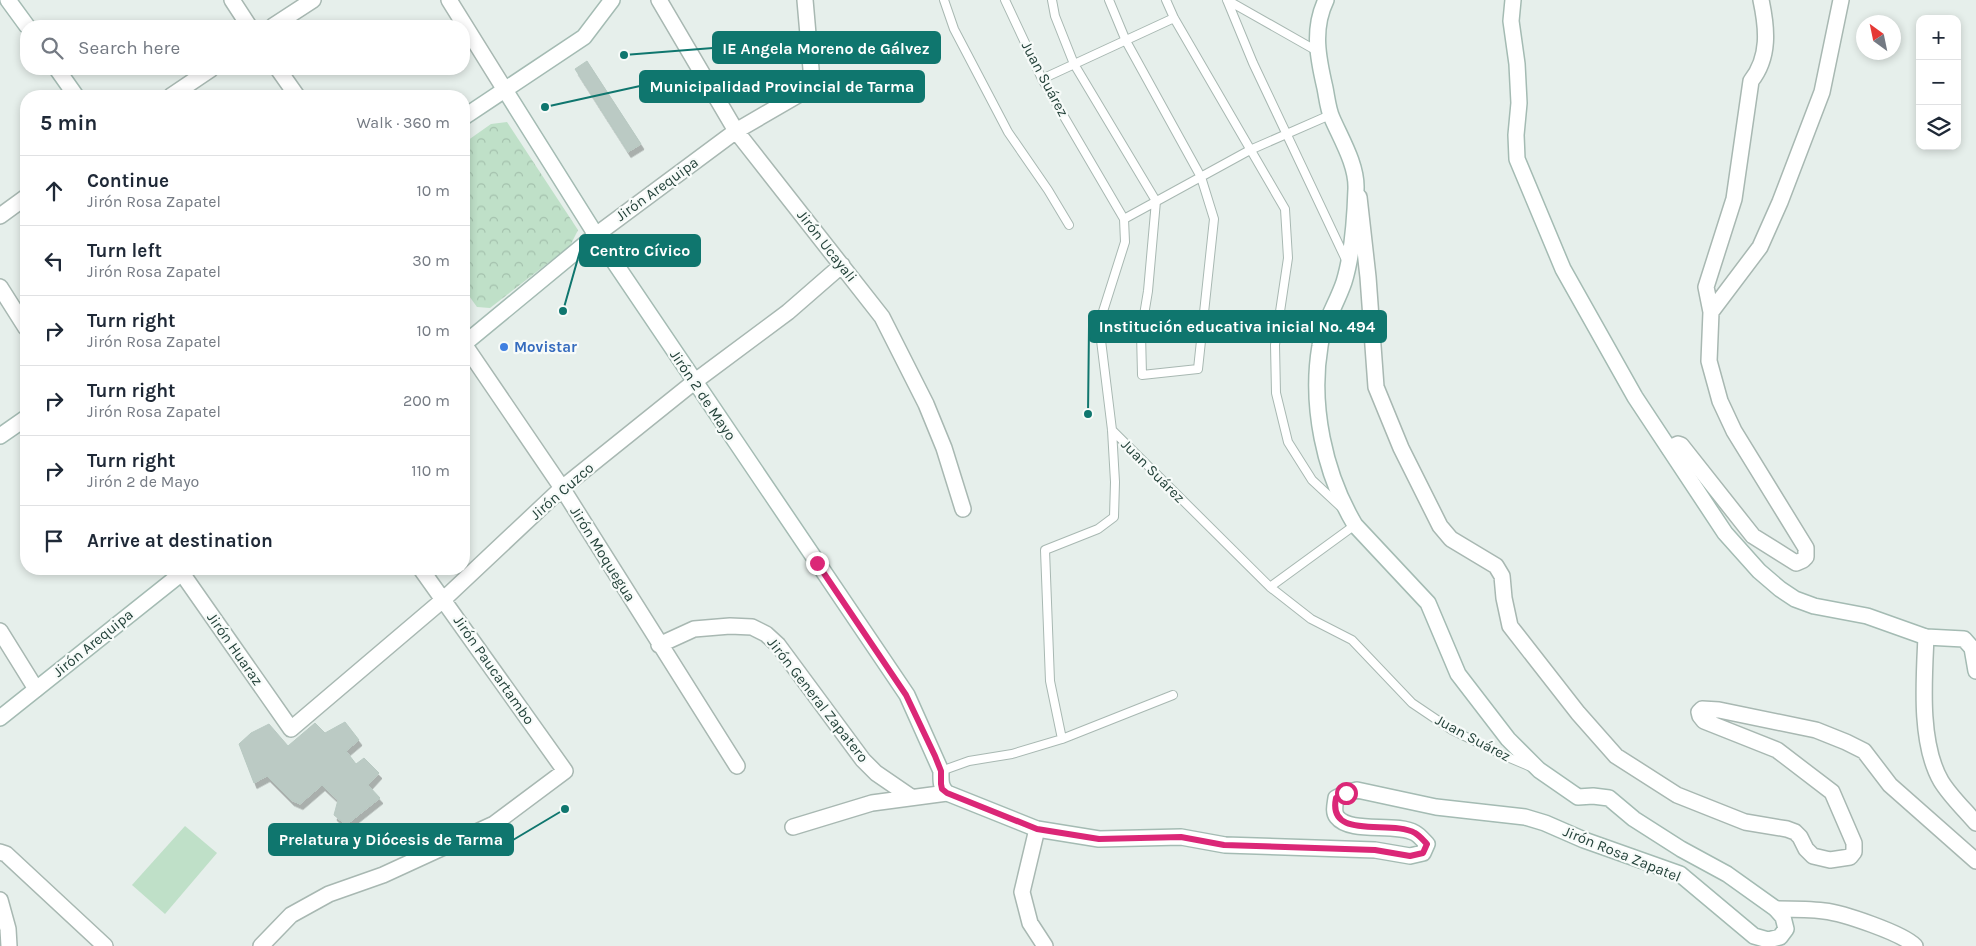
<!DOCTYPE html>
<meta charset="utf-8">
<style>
body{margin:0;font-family:Karla,sans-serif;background:#f6f6f7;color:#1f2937}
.controls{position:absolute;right:15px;top:15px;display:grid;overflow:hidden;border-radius:10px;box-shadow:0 2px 8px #0003}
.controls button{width:45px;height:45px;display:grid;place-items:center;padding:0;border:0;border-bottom:1px solid #e0e1e3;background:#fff;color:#1f2937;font:25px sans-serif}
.compass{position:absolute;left:1856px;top:15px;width:45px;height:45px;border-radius:50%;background:#fff;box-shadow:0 2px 8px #0003;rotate:327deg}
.stop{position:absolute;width:15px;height:15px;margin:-11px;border:4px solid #db2777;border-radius:50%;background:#fff}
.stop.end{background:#db2777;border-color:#fff;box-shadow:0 1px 5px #0008}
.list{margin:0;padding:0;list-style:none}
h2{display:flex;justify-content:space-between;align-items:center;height:65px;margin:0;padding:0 20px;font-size:21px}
h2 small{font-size:16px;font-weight:400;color:#747a83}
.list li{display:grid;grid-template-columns:32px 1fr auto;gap:15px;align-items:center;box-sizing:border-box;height:70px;padding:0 20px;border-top:1px solid #e0e1e3}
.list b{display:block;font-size:19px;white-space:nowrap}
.list p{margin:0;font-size:16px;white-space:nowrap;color:#747a83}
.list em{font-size:16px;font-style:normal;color:#747a83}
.icon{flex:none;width:28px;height:28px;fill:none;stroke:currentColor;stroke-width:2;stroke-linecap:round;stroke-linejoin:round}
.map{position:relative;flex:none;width:1976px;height:946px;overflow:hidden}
.search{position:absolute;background:#fff;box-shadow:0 2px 8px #0003;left:20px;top:20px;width:450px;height:55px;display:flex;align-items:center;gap:12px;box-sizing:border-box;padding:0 18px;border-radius:20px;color:#747a83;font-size:19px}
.panel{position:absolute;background:#fff;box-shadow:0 2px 8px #0003;left:20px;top:90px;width:450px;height:485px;border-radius:20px}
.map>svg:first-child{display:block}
</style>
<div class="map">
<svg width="1976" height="946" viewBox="0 0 1976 946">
<defs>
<pattern id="park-crowns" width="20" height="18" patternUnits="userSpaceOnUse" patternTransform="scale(1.25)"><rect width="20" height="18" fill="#bfe0c8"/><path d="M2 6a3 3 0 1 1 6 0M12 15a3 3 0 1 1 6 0" fill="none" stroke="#a4c1ad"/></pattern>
<filter id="shadow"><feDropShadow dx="3" dy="5.5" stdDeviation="0" flood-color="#0004"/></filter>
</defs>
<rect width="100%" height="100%" fill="#e6efeb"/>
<!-- park -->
<path fill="url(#park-crowns)" d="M507 122 578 230 570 246 490 308 477 307 464 289V143L491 124Z"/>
<!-- pitch -->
<path fill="#bfe0c8" d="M185 826 217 853 165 914 132 885Z"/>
<!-- building -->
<path fill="#bbcac4" stroke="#b8c9c2" filter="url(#shadow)" d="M587 61 641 144 628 152 575 69Z
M345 722 359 740 346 751 356 764 364 758 379 773 368 785 380 798 346 825 334 815 338 800 322 785 300 804 291 800 267 776 254 783 239 744 251 733 269 724 288 746 315 723 325 733Z"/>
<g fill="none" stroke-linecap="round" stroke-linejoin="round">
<!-- lane casing -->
<g stroke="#a8b8b2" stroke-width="10">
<path id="lane" d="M944 0 954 29 1008 132 1048 190 1069 225
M1005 0 1042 79 1124 219 1125 242 1099 324 1112 430 1115 482 1114 517 1098 529 1045 550 1050 681 1062 739
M1052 0 1055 16 1074 64 1156 201 1148 291 1141 333 1142 375 1198 369 1214 219 1201 177 1126 41 1109 0
M1166 0 1174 18 1285 209 1288 258 1275 345 1276 393 1288 442 1312 480 1342 508
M1227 0 1253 63 1347 262
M1227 0 1317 51
M1042 79 1174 18
M1124 219 1250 150 1330 115
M1112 430 1270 587 1311 619 1352 640 1412 703 1452 730 1505 756 1531 767
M1270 587 1355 525
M941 771 969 761 1012 754 1062 739 1173 695"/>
</g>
<!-- street casing -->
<g stroke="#a8b8b2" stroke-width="18">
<path id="street" d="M232 0 249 26
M449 0 505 90
M659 0 736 131 882 317 926 404 944 448 963 509
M273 26 313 0
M278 69 297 96
M171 96 211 69
M1359 197 1368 277 1376 387 1401 448 1440 526 1451 539 1496 566 1502 576 1504 598 1510 626 1578 713 1616 756 1677 795 1745 822 1787 829 1795 832 1800 837 1806 849 1813 856 1830 860 1850 857 1854 852V843L1832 792 1777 750 1704 721 1700 716 1699 712 1702 709 1719 710 1816 730 1846 742 1864 751 1890 785 1976 861
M0 216 26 197
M596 235 736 131 798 95 807 87 811 79V69L805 0
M0 287 26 328
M1711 312 1760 247 1780 202 1822 92 1841 0
M464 344 562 488 737 766
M1669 448 1678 444 1681 445 1753 536 1796 563 1803 560 1806 557V548L1734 431 1720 401 1709 361 1711 312 1706 287 1734 199 1751 81C1770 57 1767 28 1761 0
M179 569 291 729 444 599 562 488 694 382 788 312 842 265
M0 631 36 689
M1926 637C1924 680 1919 743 1941 781 1950 796 1965 810 1976 823
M659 645 694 629 730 626 752 627 766 634 778 645 863 760 876 773 911 797
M793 827 872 803 947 793
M1037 829 1022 892 1030 923 1045 946
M0 852 6 854 105 946
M0 900 8 929 9 946
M1776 909C1792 909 1808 909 1824 911 1843 913 1902 933 1915 946
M261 946 291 915 329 894 383 875 494 824 565 771 421 569"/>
</g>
<!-- secondary casing -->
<g stroke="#a4bbb3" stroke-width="18">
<path id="secondary" d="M8 0 27 26
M1513 0 1511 21 1517 64 1519 103 1516 135 1517 159 1563 269 1635 397 1725 533 1759 571 1780 589 1795 599 1814 606 1867 616 1926 637 1964 639 1972 648 1976 671
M57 69 76 96
M505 90 596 235 907 695 941 771C941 780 940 787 947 793L1037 829 1099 839 1181 837 1225 845 1375 850 1410 856 1423 853 1427 844C1423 840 1419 835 1415 833 1396 822 1350 834 1337 817 1333 812 1335 805 1336 798L1346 793 1357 790 1436 807 1525 817 1545 823 1584 840 1680 874 1754 936 1768 940 1780 937 1786 929 1783 917 1776 909 1727 874 1681 849 1634 819 1609 798 1593 796 1578 797 1539 770 1508 739 1458 674 1428 603 1355 525C1324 473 1310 405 1320 346 1323 324 1337 303 1344 282 1353 253 1355 219 1356 189 1357 165 1341 139 1332 118 1328 109 1327 98 1325 88 1318 58 1312 29 1326 0
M464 117 584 37 612 0
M464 344 596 235
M0 436 26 418
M0 718 187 569"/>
</g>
<!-- lane -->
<use href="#lane" stroke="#fff" stroke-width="8"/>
<!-- street -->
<use href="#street" stroke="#fff" stroke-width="15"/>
<!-- secondary -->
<use href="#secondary" stroke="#fff" stroke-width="15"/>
</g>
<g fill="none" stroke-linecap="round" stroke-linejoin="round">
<!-- route -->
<path stroke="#db2777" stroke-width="6" d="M817 563 906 695 935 756 941 771V784L942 789 947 793 1037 829 1099 839 1181 837 1224 845 1375 850 1410 856 1423 853 1427 844C1423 840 1419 835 1415 833 1391 819 1327 841 1336 798L1346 793"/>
</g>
<!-- markers -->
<circle fill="#3f7fe0" stroke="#f7fbf9" stroke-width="2" cx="504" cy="347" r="5"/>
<g text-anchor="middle" stroke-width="4.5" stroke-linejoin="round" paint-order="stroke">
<!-- street labels -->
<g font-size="15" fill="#24423a" stroke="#f7fbf9">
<text transform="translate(1045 79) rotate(62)" y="5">Juan Suárez</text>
<text transform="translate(657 189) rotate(-36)" y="5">Jirón Arequipa</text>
<text transform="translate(827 246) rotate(52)" y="5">Jirón Ucayali</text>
<text transform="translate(703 395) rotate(56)" y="5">Jirón 2 de Mayo</text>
<text transform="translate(1153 471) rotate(45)" y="5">Juan Suárez</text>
<text transform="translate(562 491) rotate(-41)" y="5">Jirón Cuzco</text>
<text transform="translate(603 554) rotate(58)" y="5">Jirón Moquegua</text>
<text transform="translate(93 643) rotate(-39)" y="5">Jirón Arequipa</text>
<text transform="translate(235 649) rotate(55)" y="5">Jirón Huaraz</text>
<text transform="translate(494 670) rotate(55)" y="5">Jirón Paucartambo</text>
<text transform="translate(818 700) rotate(52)" y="5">Jirón General Zapatero</text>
<text transform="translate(1473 738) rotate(28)" y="5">Juan Suárez</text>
<text transform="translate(1622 854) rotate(22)" y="5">Jirón Rosa Zapatel</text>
</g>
<!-- shop labels -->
<g font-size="15" font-weight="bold" fill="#366cbe" stroke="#f7fbf9" text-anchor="start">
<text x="514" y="352">Movistar</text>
</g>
</g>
<!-- callouts -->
<path fill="none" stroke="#0f766e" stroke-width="2" d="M624 55L713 48M545 107L640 86M563 311L580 251M1088 414L1089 326M565 809L513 840"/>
<g fill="#0f766e" stroke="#f7fbf9" stroke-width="2">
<circle cx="624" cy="55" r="5"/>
<circle cx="545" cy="107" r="5"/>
<circle cx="563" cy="311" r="5"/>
<circle cx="1088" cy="414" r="5"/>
<circle cx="565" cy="809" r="5"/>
</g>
<g fill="#0f766e" stroke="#0f766e" stroke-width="2">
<rect x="713" y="32" width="227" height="31" rx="5"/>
<rect x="640" y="71" width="284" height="31" rx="5"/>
<rect x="580" y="235" width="120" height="31" rx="5"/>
<rect x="1089" y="311" width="297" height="31" rx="5"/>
<rect x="269" y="824" width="244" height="31" rx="5"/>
</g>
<g font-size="16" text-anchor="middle" font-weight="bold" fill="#fff">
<text x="826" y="54">IE Angela Moreno de Gálvez</text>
<text x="782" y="92">Municipalidad Provincial de Tarma</text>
<text x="640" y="256">Centro Cívico</text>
<text x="1237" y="332">Institución educativa inicial No. 494</text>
<text x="391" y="845">Prelatura y Diócesis de Tarma</text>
</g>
</svg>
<div class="controls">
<button>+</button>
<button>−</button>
<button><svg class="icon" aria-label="layers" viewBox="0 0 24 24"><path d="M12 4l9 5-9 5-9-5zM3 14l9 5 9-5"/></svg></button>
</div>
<svg class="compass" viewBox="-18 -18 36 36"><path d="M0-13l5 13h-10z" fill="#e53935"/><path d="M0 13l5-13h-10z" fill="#747a83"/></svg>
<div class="stop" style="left:1346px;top:793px"></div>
<div class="stop end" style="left:817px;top:563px"></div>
<div class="search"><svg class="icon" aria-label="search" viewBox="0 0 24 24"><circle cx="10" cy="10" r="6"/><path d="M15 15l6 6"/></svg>Search here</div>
<section class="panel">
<h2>5 min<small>Walk · 360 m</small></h2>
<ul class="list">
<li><svg class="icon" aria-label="ahead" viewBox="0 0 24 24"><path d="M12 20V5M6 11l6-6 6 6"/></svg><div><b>Continue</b><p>Jirón Rosa Zapatel</p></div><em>10 m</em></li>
<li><svg class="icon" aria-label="left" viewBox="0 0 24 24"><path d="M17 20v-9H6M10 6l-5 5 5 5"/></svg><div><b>Turn left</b><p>Jirón Rosa Zapatel</p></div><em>30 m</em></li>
<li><svg class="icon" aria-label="right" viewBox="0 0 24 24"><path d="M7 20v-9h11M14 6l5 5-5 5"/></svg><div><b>Turn right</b><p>Jirón Rosa Zapatel</p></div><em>10 m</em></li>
<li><svg class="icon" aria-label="right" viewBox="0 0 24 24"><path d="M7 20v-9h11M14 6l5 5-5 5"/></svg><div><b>Turn right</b><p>Jirón Rosa Zapatel</p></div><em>200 m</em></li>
<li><svg class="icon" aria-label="right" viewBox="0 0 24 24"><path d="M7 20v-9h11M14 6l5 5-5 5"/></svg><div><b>Turn right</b><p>Jirón 2 de Mayo</p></div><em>110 m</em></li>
<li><svg class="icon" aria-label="arrive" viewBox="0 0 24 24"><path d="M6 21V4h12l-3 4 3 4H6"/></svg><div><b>Arrive at destination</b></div></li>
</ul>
</section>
</div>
